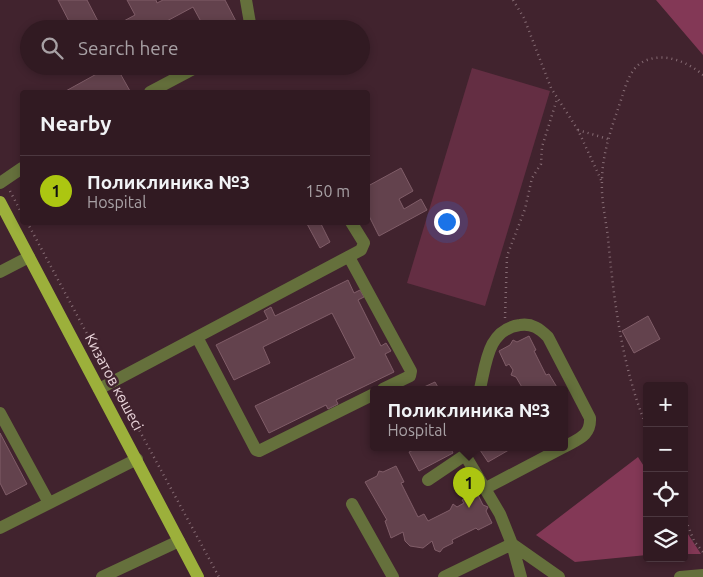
<!DOCTYPE html>
<meta charset="utf-8">
<style>
body{margin:0;font-family:Ubuntu,sans-serif;background:#3d272f;color:#f1f3f6}
.controls{position:absolute;right:15px;bottom:15px;display:grid;overflow:hidden;border-radius:5px;box-shadow:0 2px 8px #0003}
.controls button{width:45px;height:45px;display:grid;place-items:center;padding:0;border:0;border-bottom:1px solid #4c3840;background:#311a22;color:#f1f3f6;font:25px sans-serif}
.you{position:absolute;left:446px;top:221px;width:18px;height:18px;margin:-12px;border:4px solid #fff;border-radius:50%;background:#1a73e8;box-shadow:0 0 0 8px #1a73e833}
.badge{display:grid;place-items:center;width:32px;height:32px;border-radius:50%;background:#acc611;color:#111;font-size:16px;font-weight:700}
.pin{position:absolute;translate:-50% -41px;filter:drop-shadow(0 1px 2px #0008)}
.pin::after{content:'';position:absolute;top:26px;width:18px;height:15px;background:inherit;clip-path:polygon(0 0,100% 0,50% 100%)}
.popup{position:absolute;left:370px;top:386px;width:198px;height:65px;box-sizing:border-box;display:grid;place-content:center;border-radius:5px;background:#311a22;filter:drop-shadow(0 1px 4px #0005);font-size:16px;white-space:nowrap;color:#a8a1a5}
.popup b{font-size:19px;color:#f1f3f6}
.popup::after{content:'';position:absolute;left:50%;top:100%;margin-left:-10px;border:10px solid transparent;border-top-color:#311a22}
.list{margin:0;padding:0;list-style:none}
h2{display:flex;justify-content:space-between;align-items:center;height:65px;margin:0;padding:0 20px;font-size:21px}
h2 small{font-size:16px;font-weight:400;color:#a8a1a5}
.list li{display:grid;grid-template-columns:32px 1fr auto;gap:15px;align-items:center;box-sizing:border-box;height:70px;padding:0 20px;border-top:1px solid #4c3840}
.list b{display:block;font-size:19px;white-space:nowrap}
.list p{margin:0;font-size:16px;white-space:nowrap;color:#a8a1a5}
.list em{font-size:16px;font-style:normal;color:#a8a1a5}
.icon{flex:none;width:28px;height:28px;fill:none;stroke:currentColor;stroke-width:2;stroke-linecap:round;stroke-linejoin:round}
.map{position:relative;flex:none;width:703px;height:577px;overflow:hidden}
.search{position:absolute;background:#311a22;box-shadow:0 2px 8px #0003;left:20px;top:20px;width:350px;height:55px;display:flex;align-items:center;gap:12px;box-sizing:border-box;padding:0 18px;border-radius:28px;color:#a8a1a5;font-size:19px}
.panel{position:absolute;background:#311a22;box-shadow:0 2px 8px #0003;left:20px;top:90px;width:350px;height:135px;border-radius:5px}
.map>svg:first-child{display:block}
</style>
<div class="map">
<svg width="703" height="577" viewBox="0 0 703 577">
<rect width="100%" height="100%" fill="#41232e"/>
<!-- green -->
<path fill="#642e43" d="M472 68 550 91 485 306 407 283Z"/>
<!-- forest -->
<path fill="#833856" d="M656 0H703V55Z
M638 457 647 471V555L575 562 536 535Z
M684 528 701 554H684Z"/>
<!-- building -->
<path fill="#63424d" stroke="#805d68" d="M58 0H87L102 29H73Z
M127 0H156L157 3 163 0H225L240 29H205L193 7 152 29H109L135 15Z
M96 66H108V68L99 72Z
M111 66H116L130 91 64 92Z
M401 168 413 191 399 199 404 209 421 199 427 210 379 236 368 214V186Z
M306 222H320L330 242 320 248Z
M348 280 354 293 360 290 364 297 358 300 381 346 386 343 391 351 385 354 394 372 336 400 338 404 328 409 326 405 269 433 255 406 355 358 332 313 263 347 270 363 234 380 216 345 268 319 264 311 271 307 275 316Z
M648 316 660 339 634 353 622 331Z
M529 336 536 350 534 351 546 375 549 374 558 389H523L516 377 511 375 513 370 509 364 506 366 499 351 510 345 513 340 517 342Z
M435 382 439 389H425L424 387Z
M0 433 27 484 6 495 0 483Z
M420 447H450L453 453 419 471 409 452Z
M478 447H514L488 462Z
M396 466 404 482 401 483 418 517 424 514 428 521 450 510 453 504 457 507 464 503 462 500 477 493 483 505 488 507 486 511 492 523 478 530 476 528 452 540 453 543 443 548 440 552 435 550 432 541 423 548 410 546 405 541 403 532 391 538 385 521 387 520 365 482 377 476 379 471 383 472Z"/>
<g fill="none" stroke-linecap="round" stroke-linejoin="round">
<!-- path -->
<path stroke="#866c74" stroke-width="2.5" stroke-dasharray="1 4" stroke-linecap="butt" d="M513 0 524 18 551 88 578 130 602 182
M578 130 608 139
M10 191 22 214
M27 222 107 371
M505 318 507 256 525 209 532 178 541 164 542 147 557 99
M118 391 219 577
M647 428C622 367 614 302 608 238 606 220 601 200 602 181 602 154 612 126 621 100 626 85 630 66 647 60 666 53 688 62 703 75
M684 516 694 541 703 552"/>
<!-- minor -->
<path stroke="#65703c" stroke-width="12" d="M246 0 251 29
M150 92 199 66
M0 183 22 168
M349 257 411 371 410 376 383 389
M0 272 29 257
M197 337 256 450 259 451 374 394
M99 389 361 250 364 243 351 222
M480 389C486 363 488 329 520 325 532 323 540 329 548 337L590 418C591 436 578 439 564 447
M0 413 49 503
M428 480 465 455 500 514 512 544 444 577
M486 488 564 447
M352 504 393 577
M0 528 137 459
M512 544 559 577
M512 544 521 577
M102 577 179 541
M680 577 703 575"/>
<!-- major -->
<path stroke="#9cb03b" stroke-width="12" d="M0 202 198 577"/>
</g>
<g text-anchor="middle" stroke-width="5" stroke-linejoin="round" paint-order="stroke">
<!-- street labels -->
<g font-size="15" fill="#ead5db" stroke="#41232e">
<text transform="translate(114 382) rotate(62)" y="5">Кизатов көшесі</text>
</g>
</g>
</svg>
<div class="controls">
<button>+</button>
<button>−</button>
<button><svg class="icon" aria-label="locate" viewBox="0 0 24 24"><circle cx="12" cy="12" r="6"/><path d="M12 2v4M12 18v4M2 12h4M18 12h4"/></svg></button>
<button><svg class="icon" aria-label="layers" viewBox="0 0 24 24"><path d="M12 4l9 5-9 5-9-5zM3 14l9 5 9-5"/></svg></button>
</div>
<div class="you"></div>
<div class="pin badge" style="left:469px;top:508px">1</div>
<div class="popup"><b>Поликлиника №3</b>Hospital</div>
<div class="search"><svg class="icon" aria-label="search" viewBox="0 0 24 24"><circle cx="10" cy="10" r="6"/><path d="M15 15l6 6"/></svg>Search here</div>
<section class="panel">
<h2>Nearby<small></small></h2>
<ul class="list">
<li><span class="badge">1</span><div><b>Поликлиника №3</b><p>Hospital</p></div><em>150 m</em></li>
</ul>
</section>
</div>
